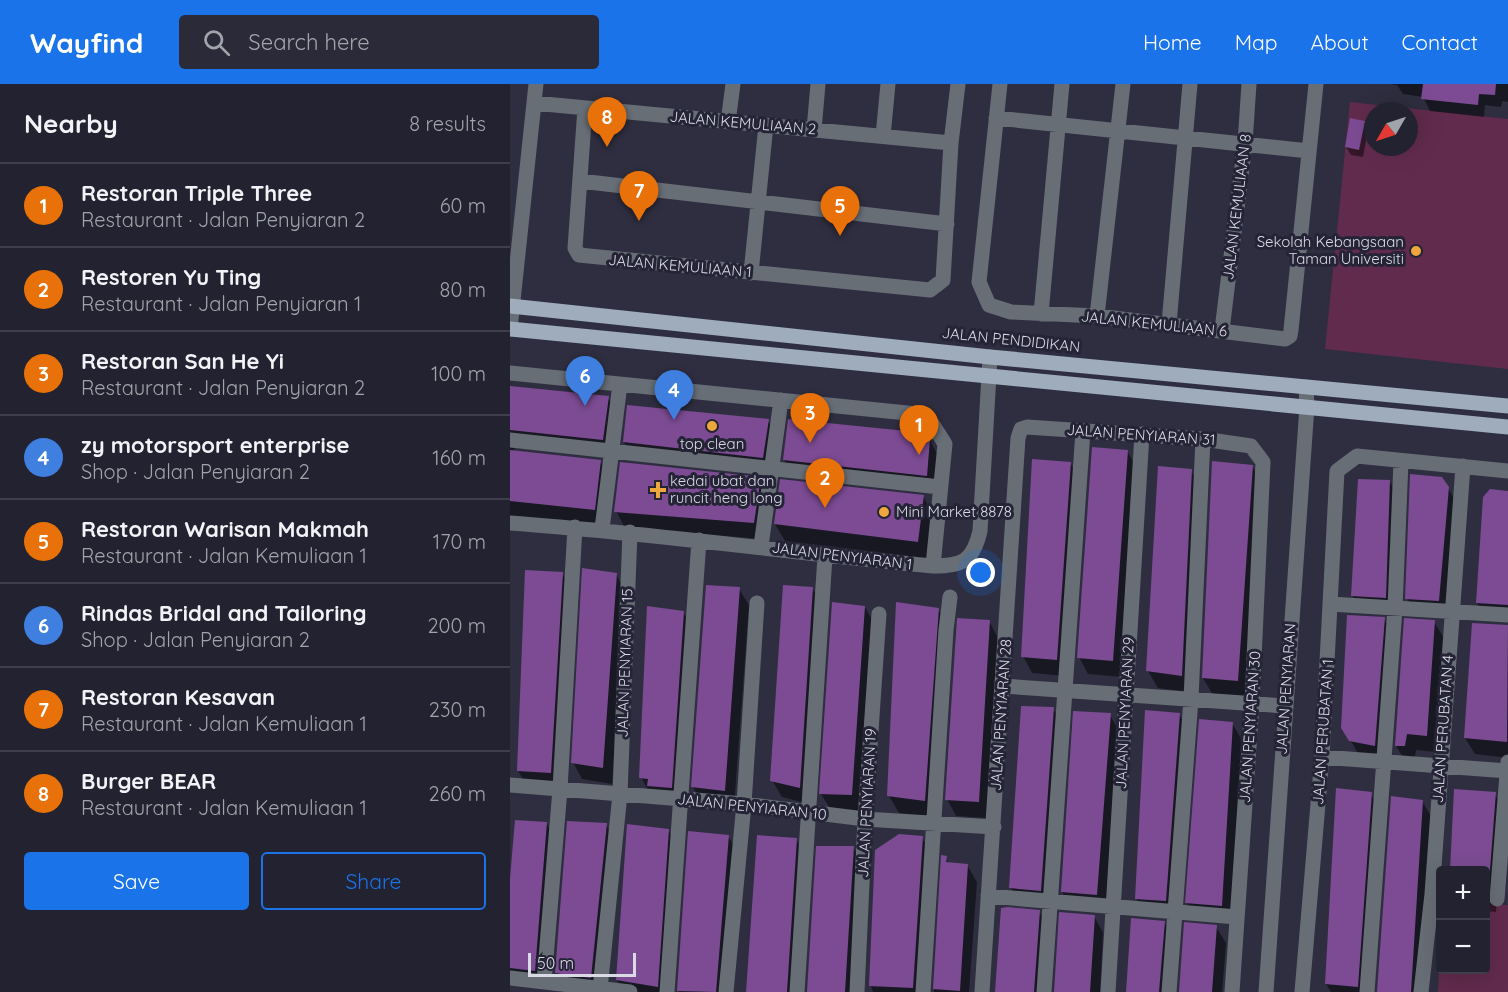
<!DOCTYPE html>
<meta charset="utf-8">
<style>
body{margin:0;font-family:Quicksand,sans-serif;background:#2a2a38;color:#f1f3f6}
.controls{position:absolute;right:18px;bottom:18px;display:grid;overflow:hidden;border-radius:6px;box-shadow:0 6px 24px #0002}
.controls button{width:54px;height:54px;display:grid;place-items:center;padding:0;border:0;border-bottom:2px solid #3f3f4c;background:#222230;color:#f1f3f6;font:30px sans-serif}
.compass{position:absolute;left:854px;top:18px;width:54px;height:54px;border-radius:50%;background:#222230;box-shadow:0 6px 24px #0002;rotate:231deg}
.scale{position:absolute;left:18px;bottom:15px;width:108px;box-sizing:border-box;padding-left:6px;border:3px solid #dadae6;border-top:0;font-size:16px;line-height:21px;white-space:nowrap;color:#dadae6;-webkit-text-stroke:4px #242436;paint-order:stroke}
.you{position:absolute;left:471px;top:489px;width:21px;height:21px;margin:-15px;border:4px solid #fff;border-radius:50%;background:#1a73e8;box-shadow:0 0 0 9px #1a73e833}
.badge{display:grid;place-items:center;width:39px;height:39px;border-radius:50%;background:#1a73e8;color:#fff;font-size:20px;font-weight:700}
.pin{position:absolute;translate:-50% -50px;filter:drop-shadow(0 2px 3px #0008)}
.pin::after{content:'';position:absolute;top:32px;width:21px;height:18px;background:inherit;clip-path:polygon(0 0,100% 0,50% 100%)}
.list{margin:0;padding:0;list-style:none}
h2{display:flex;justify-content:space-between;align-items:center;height:78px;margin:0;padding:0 24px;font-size:26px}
h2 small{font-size:20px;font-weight:400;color:#a2a4ab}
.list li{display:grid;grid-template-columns:39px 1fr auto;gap:18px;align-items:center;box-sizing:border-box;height:84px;padding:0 24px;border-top:2px solid #3f3f4c}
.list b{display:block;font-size:22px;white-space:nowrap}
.list p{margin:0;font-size:20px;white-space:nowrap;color:#a2a4ab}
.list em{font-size:20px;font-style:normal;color:#a2a4ab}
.actions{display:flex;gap:12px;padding:18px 24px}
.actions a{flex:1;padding:14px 0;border:2px solid #1a73e8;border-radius:6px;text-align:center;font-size:21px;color:#1a73e8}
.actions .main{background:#1a73e8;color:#fff}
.icon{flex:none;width:33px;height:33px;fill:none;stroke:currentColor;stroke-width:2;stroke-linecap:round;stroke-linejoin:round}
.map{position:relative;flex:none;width:998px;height:908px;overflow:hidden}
header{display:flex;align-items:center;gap:36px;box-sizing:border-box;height:84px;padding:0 30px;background:#1a73e8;color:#fff}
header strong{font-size:28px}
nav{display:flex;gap:33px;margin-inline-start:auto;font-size:21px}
.search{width:420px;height:54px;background:#2a2a38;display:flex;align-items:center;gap:15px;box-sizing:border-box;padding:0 21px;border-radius:6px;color:#a2a4ab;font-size:22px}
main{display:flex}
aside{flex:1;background:#222230}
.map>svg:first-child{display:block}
</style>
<header>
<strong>Wayfind</strong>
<div class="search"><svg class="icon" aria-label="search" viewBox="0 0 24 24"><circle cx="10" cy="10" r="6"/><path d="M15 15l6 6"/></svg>Search here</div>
<nav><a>Home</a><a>Map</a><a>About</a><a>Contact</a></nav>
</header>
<main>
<aside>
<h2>Nearby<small>8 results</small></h2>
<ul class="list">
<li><span class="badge" style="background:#e8710a">1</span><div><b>Restoran Triple Three</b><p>Restaurant · Jalan Penyiaran 2</p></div><em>60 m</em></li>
<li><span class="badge" style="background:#e8710a">2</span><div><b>Restoren Yu Ting</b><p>Restaurant · Jalan Penyiaran 1</p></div><em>80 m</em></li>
<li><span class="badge" style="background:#e8710a">3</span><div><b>Restoran San He Yi</b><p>Restaurant · Jalan Penyiaran 2</p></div><em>100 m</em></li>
<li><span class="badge" style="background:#3f7fe0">4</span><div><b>zy motorsport enterprise</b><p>Shop · Jalan Penyiaran 2</p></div><em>160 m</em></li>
<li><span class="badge" style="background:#e8710a">5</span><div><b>Restoran Warisan Makmah</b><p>Restaurant · Jalan Kemuliaan 1</p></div><em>170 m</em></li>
<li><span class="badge" style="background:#3f7fe0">6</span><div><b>Rindas Bridal and Tailoring</b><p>Shop · Jalan Penyiaran 2</p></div><em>200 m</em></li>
<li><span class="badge" style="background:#e8710a">7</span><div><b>Restoran Kesavan</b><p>Restaurant · Jalan Kemuliaan 1</p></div><em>230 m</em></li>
<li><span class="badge" style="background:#e8710a">8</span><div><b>Burger BEAR</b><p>Restaurant · Jalan Kemuliaan 1</p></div><em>260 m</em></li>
</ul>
<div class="actions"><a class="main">Save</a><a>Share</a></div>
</aside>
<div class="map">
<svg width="998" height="908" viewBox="0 0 998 908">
<rect width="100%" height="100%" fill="#2e2e40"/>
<!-- green -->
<path fill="#612b4d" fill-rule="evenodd" d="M840 18 998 35V285L815 265ZM863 27H899V63H863Z
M976 820 998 821V908H928L930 864V886H976Z"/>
<!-- shadow -->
<path fill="#0007" d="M880 0H998V18L992 17 991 23 975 21 974 33 920 27 913 13 893 10 887 1Z
M854 38 858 46 853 73 841 71 836 63Z
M0 304 98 314 107 330 102 372 5 364 2 368 90 377 99 394 93 442 0 432Z
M119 322 258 337 267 353 262 390 124 375 114 358Z
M416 350 429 373 426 408 284 392 274 376Z
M617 367 627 384 612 593 578 590 569 573Z
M560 379 570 396 556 592 522 589 513 572Z
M742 382 751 399 737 613 703 611 693 594Z
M681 387 691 403 681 608 648 604 638 587Z
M250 395 259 411 253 455 115 444 106 427Z
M880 398 889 414 884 530 852 528 842 511Z
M938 404 948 421 938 533 906 531 897 514Z
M998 409V537L977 536 967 519Z
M413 412 422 429 417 474 275 457 265 440Z
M52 489 61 506 50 705 18 703 8 687Z
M106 490 115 507 102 700 72 695 63 678Z
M302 504 312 521 299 720 272 713 262 696Z
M229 505 239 521 224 723 192 719 183 703Z
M355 523 364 540 350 727 321 726 311 710Z
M428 525 438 542 424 733 389 729 379 712Z
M173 528 183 545 170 720 140 710 131 693Z
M874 535 883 551 874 677 850 673 833 643Z
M479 537 488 554 478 734 446 732 437 715Z
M924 538 934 554 926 668 906 666 904 678H896L886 662Z
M963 540 998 542V674L965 670 955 654Z
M543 625 553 641 540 823 511 820 501 804Z
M669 630 679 647 665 833 636 831 626 814Z
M600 631 609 647 596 828 562 825 552 808Z
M722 639 732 656 721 838 687 835 677 819Z
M945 707 985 710 994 726 986 828 976 827V786H942Z
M861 710 870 726 857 908H821L816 900Z
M912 717 922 734 911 908H868Z
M37 740 46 757 34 903 0 895V811Z
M96 741 106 757 90 908 56 906 46 889Z
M158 746 168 763 157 908H114L107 896Z
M218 752 228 769 217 908H169Z
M412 754 422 770 413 908H363L361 902Z
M286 755 295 772 287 908H237Z
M343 763 353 780 345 908H298Z
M433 773 440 780 457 781 467 798 459 908H424Z
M529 828 539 844 534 908H487Z
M584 832 593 849 590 908H545Z
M654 838 663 855 659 908H617Z
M706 843 716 859 712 908H670Z"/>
<!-- building -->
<path fill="#7c4b93" d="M913 0H986L985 11 969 10 968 21 911 15Z
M840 34 855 37 849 66 835 63Z
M0 302 99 312 93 356 0 346Z
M117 321 259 335 253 374 113 358Z
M278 335 416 349 420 355 417 392 273 376Z
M582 363 618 366 603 577 567 574Z
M0 366 91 376 85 426 0 417Z
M522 375 561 378 547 576 511 573Z
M702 377 743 381 728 597 692 594Z
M110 378 251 393 244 439 104 428Z
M648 382 682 385 672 592 636 587Z
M900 390 932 393 939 403 929 517 895 515Z
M270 395 414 411 408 458 264 440Z
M848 395 880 396 876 514 841 512Z
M980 405 998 407V521L966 519 973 413Z
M72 484 107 489 93 684 61 679Z
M15 486 53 488 41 689 7 687Z
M196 501 230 503 215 707 181 703Z
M273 501 303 503 290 704 260 697Z
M322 518 355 522 342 711 309 710Z
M386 518 429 524 415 717 377 712Z
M137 522 174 527 162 704 137 702 138 695 129 694Z
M837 531 875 533 865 662 839 657 831 644Z
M447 534 480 536 469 718 435 716Z
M894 534 925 536 917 652 897 650 895 662H885Z
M962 539 998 541 997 658 954 654Z
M511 622 544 623 531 807 499 804Z
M635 626 670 629 656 817 625 815Z
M563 627 601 629 587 811 551 808Z
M689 635 723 638 712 822 675 819Z
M826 704 862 708 848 903 815 900Z
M944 705 986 708 978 812 975 786H940Z
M881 712 913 716 901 908H867Z
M5 736 37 738 25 887 0 884V794Z
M57 737 97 739 81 894 45 889Z
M117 740 159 745 148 903 106 896Z
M178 747 219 751 206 908 167 907Z
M389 750 413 752 403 904 359 902 365 766Z
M247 751 287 754 277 908H236Z
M306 762H344L335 908H297Z
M431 771 437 772 436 778 458 780 450 907 423 905Z
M498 823 530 826 524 908H485L491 824Z
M549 828 585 831 580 908H544Z
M621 834 655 837 649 908H616Z
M674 838 707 841 702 908H669Z"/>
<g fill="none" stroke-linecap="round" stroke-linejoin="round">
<!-- minor -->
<path stroke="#686e76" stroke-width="15" d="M490 0 469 198 479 221 501 228 587 232 775 255 780 252 781 246 806 0
M24 19 441 59
M75 24 65 164 69 171 420 206 433 196 441 59 448 0
M486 34 799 67
M218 38 223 0
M304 46 308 0
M373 52 378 0
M70 97 437 140
M241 189 256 41
M531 230 552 0
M587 232 613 0
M659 240 680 0
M0 245 26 0
M712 246 735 59 739 0
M0 289 407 330 423 341 435 360 423 482
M0 356 430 403
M0 439C141 449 282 469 423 482 453 482 463 477 470 447L480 273
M92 445 110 300
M251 462 271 316
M820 520 998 531
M493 602 775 622
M812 673 998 687
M0 701 234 720 355 735 484 743
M478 812 727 833
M987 815 998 678
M0 894 120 908
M34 898 50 705 65 443
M90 905 110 710 120 448
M157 908 189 456
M216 908 234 720 247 519
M287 908 315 472
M347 908 355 735 369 530
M413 908 436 546 440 513
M472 908 508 354 511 345 517 343 693 355 741 362 753 378 742 619 722 908
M534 908 573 347
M598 908 632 350
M659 908 681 615 693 355
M756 908 797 322 796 303
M792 908 812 673 827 387 847 372 998 387
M857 908 885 524 891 377
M911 908 922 810 953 382"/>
<!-- major -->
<path stroke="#9eacbc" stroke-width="15" d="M0 222 480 273 998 322
M0 245 998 343"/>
</g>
<!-- markers -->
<g fill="#eea73d" stroke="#242436" stroke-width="2">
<circle cx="906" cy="167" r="6"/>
<circle cx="202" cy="342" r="6"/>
<path d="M145 397h6v6h6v6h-6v6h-6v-6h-6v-6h6z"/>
<circle cx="374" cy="428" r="6"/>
</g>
<g text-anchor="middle" stroke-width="6" stroke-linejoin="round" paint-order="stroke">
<!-- street labels -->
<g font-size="15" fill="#dadae6" stroke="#242436">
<text transform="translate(233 39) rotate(5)" y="5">JALAN KEMULIAAN 2</text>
<text transform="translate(727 123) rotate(-83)" y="5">JALAN KEMULIAAN 8</text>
<text transform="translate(170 182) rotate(5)" y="5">JALAN KEMULIAAN 1</text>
<text transform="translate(644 240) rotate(6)" y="5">JALAN KEMULIAAN 6</text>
<text transform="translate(501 256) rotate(6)" y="5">JALAN PENDIDIKAN</text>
<text transform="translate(631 351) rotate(4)" y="5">JALAN PENYIARAN 31</text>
<text transform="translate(332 472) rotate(7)" y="5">JALAN PENYIARAN 1</text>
<text transform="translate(115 579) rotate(-88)" y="5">JALAN PENYIARAN 15</text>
<text transform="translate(776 605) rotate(-86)" y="5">JALAN PENYIARAN</text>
<text transform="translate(615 629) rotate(-87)" y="5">JALAN PENYIARAN 29</text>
<text transform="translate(491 631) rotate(-86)" y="5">JALAN PENYIARAN 28</text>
<text transform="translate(740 643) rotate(-86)" y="5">JALAN PENYIARAN 30</text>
<text transform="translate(933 645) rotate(-86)" y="5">JALAN PERUBATAN 4</text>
<text transform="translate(813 648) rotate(-86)" y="5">JALAN PERUBATAN 1</text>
<text transform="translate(357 719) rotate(-87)" y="5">JALAN PENYIARAN 19</text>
<text transform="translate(242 723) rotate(6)" y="5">JALAN PENYIARAN 10</text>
</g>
<!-- poi labels -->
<g font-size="15" fill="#dadae6" stroke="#242436" text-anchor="start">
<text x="894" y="163" text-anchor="end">Sekolah Kebangsaan<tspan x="894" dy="17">Taman Universiti</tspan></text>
<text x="202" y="365" text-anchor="middle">top clean</text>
<text x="160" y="402">kedai ubat dan<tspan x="160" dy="17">runcit heng long</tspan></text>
<text x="386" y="433">Mini Market 8878</text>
</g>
</g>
</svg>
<div class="controls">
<button>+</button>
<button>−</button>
</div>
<svg class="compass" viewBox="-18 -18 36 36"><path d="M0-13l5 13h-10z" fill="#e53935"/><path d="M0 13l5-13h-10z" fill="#a2a4ab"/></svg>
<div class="scale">50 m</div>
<div class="you"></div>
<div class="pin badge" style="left:409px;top:371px;background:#e8710a">1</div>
<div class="pin badge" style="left:315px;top:424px;background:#e8710a">2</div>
<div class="pin badge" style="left:300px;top:359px;background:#e8710a">3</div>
<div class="pin badge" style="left:164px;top:336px;background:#3f7fe0">4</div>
<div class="pin badge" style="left:330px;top:152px;background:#e8710a">5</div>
<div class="pin badge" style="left:75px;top:322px;background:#3f7fe0">6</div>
<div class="pin badge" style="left:129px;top:137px;background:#e8710a">7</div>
<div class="pin badge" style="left:97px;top:63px;background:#e8710a">8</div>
</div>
</main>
